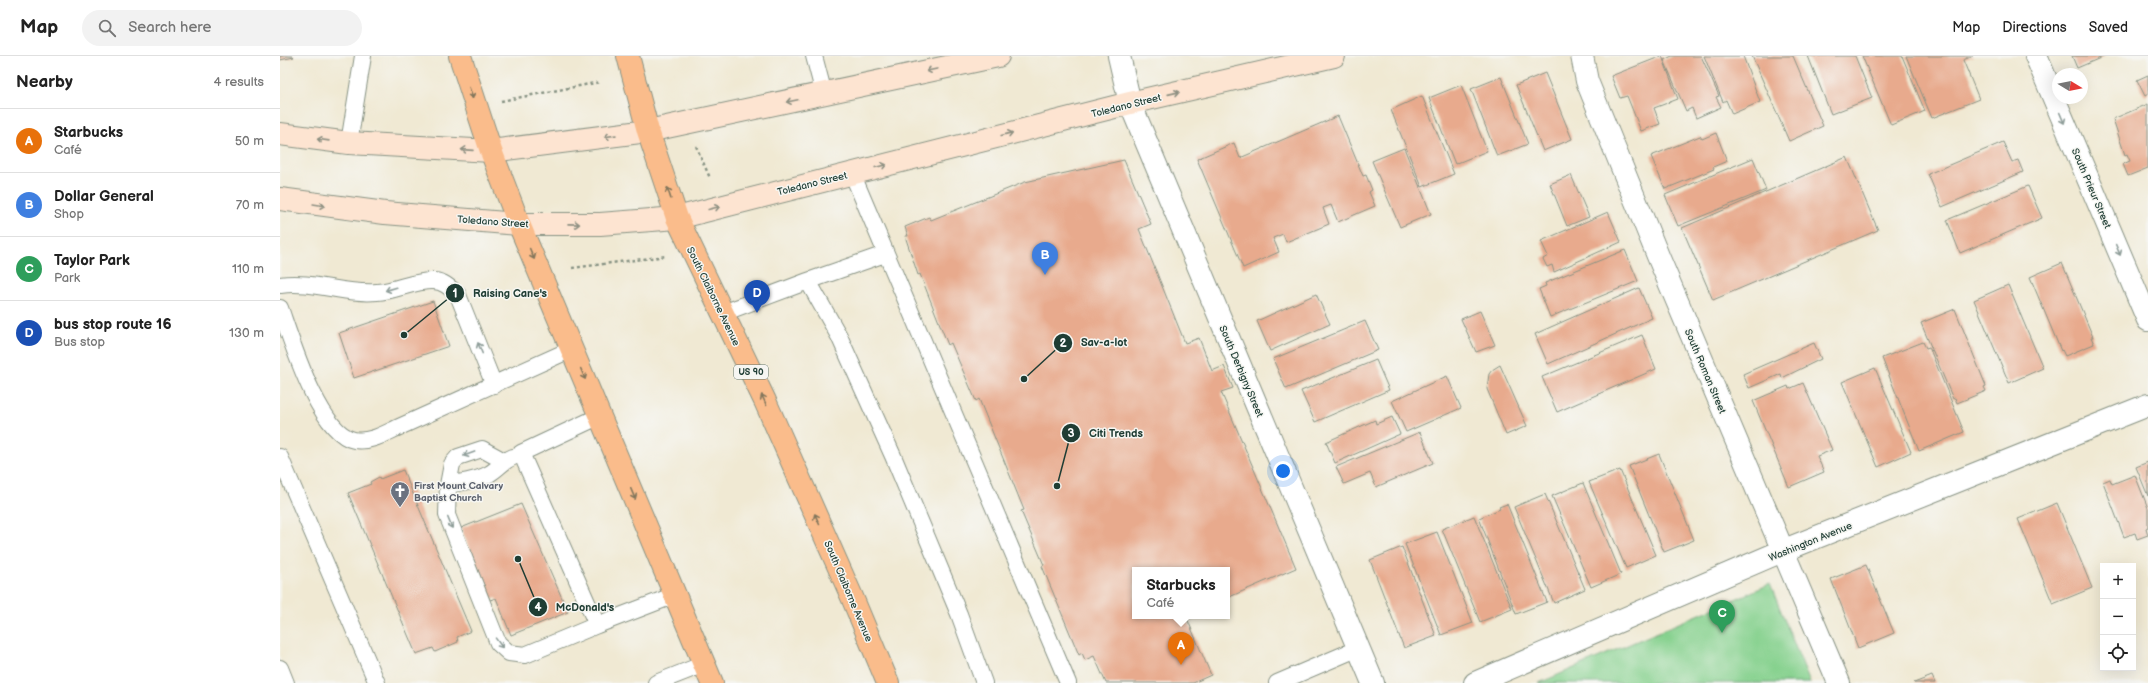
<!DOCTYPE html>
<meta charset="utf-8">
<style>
body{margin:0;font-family:"Balsamiq Sans",sans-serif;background:#f2f2f2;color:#222}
.controls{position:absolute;right:12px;bottom:12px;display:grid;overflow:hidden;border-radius:0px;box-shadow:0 4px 16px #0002}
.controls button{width:36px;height:36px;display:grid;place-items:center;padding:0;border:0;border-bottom:1px solid #e0e0e0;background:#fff;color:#222;font:20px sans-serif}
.compass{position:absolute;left:1772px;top:12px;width:36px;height:36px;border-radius:50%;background:#fff;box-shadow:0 4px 16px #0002;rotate:100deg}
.you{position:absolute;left:1003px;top:415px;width:14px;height:14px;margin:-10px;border:3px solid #fff;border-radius:50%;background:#1a73e8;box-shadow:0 0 0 6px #1a73e833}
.badge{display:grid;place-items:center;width:26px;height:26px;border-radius:50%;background:#b45309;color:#fff;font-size:13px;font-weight:700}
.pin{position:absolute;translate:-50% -33px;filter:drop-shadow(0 1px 2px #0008)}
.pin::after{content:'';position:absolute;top:21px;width:14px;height:12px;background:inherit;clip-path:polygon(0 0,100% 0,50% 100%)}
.popup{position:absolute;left:852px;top:511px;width:98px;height:52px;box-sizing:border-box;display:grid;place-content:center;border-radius:0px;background:#fff;filter:drop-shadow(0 1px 3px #0005);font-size:13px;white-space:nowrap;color:#767676}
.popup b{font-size:15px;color:#222}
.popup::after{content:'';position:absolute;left:50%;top:100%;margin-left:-8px;border:8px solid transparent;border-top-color:#fff}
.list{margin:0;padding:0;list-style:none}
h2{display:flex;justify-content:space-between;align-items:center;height:52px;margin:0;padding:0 16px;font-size:17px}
h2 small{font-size:13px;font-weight:400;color:#767676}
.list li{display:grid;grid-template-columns:26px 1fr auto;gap:12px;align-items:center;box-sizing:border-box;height:64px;padding:0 16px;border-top:1px solid #e0e0e0}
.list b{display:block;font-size:15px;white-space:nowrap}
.list p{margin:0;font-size:13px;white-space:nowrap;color:#767676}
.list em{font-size:13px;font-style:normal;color:#767676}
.icon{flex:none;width:22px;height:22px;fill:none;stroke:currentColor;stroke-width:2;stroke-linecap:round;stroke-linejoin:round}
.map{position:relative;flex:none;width:1868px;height:627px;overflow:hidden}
header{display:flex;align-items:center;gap:24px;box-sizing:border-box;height:56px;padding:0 20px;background:#fff;border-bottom:1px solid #e0e0e0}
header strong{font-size:19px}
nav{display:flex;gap:22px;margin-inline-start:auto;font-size:14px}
.search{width:280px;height:36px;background:#f2f2f2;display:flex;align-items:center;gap:10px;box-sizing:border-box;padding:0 14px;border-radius:22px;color:#767676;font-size:15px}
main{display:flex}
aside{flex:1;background:#fff}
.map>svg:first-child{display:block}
</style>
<header>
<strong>Map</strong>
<div class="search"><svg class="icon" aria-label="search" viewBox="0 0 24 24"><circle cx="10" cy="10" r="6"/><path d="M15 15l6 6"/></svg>Search here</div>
<nav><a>Map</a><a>Directions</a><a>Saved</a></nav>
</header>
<main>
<aside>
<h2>Nearby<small>4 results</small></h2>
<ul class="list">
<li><span class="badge" style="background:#e8710a">A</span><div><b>Starbucks</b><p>Café</p></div><em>50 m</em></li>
<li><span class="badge" style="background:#3f7fe0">B</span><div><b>Dollar General</b><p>Shop</p></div><em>70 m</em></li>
<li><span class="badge" style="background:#2e9e5b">C</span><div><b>Taylor Park</b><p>Park</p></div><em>110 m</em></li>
<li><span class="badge" style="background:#1a4fb4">D</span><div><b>bus stop route 16</b><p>Bus stop</p></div><em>130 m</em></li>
</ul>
</aside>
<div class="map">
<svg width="1868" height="627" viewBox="0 0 1868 627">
<rect width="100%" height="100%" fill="#f6f6f2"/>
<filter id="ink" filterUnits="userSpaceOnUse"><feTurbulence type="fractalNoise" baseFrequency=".025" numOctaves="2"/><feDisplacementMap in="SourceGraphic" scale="8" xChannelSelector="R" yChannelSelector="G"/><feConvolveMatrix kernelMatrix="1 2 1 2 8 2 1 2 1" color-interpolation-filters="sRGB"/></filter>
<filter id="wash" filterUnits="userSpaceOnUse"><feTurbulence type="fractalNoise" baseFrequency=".012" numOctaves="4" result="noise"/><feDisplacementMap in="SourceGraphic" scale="16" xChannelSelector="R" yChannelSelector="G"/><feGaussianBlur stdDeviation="0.9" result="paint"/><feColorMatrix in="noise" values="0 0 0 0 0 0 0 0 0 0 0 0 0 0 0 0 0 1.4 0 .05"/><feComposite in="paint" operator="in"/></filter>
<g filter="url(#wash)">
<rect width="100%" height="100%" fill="#f0e9d3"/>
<!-- green -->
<path fill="#86d18e" stroke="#528761" d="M1490 528 1530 627H1259Z"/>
<g id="blocks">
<!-- building -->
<path fill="#e8aa8d" d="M0 0H13L14 1 0 4Z
M1382 0 1398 43 1374 52 1380 68 1361 75 1347 40 1340 42 1331 20Z
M1392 0H1421L1439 40 1436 41 1441 51 1416 62 1412 52 1406 55 1384 4Z
M1424 0H1463L1480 46 1452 58 1446 44 1443 46Z
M1472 0H1513L1543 70 1509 85Z
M1528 0H1575L1592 42 1551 58Z
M1582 0H1622L1645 55 1611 69Z
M1626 0H1693L1683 4 1699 43 1652 62Z
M1792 0H1825L1797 12Z
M1265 17 1292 83 1263 95 1236 29Z
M1868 19V38L1865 40 1857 24Z
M1221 21 1248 88 1217 100 1191 33Z
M1181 29 1207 95 1175 108 1149 42Z
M1142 40 1174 118 1142 131 1111 54Z
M1868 48V112L1848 120 1843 108 1850 105 1847 98 1845 99 1833 63Z
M1058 60 1083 120 1086 119 1092 134 1089 136 1095 150 1058 166 1051 149 1043 152 1049 168 1006 186 1003 178 993 182 999 196 963 212 917 103 954 87 960 102Z
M1436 77 1447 105 1433 111 1434 113 1385 133 1371 100 1420 80 1422 83Z
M1723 86 1732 106 1738 104 1743 116 1662 151 1648 118Z
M1124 92 1151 158 1120 171 1092 105Z
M1567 101 1598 174 1433 244 1402 172Z
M1473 102 1486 134 1398 170 1385 139Z
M844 104 871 168 859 173 905 287 919 282 932 315 944 310 953 332 941 336 1016 512 947 542V514H855V560H906L931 619 913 627H826L814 600 805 604 802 597 799 599 762 510 764 509 741 455 744 454 699 343 696 345 671 287 668 289 640 218 638 219 625 180H628L625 171 649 161 651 164 745 126Z
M1291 119 1309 161 1287 170 1270 128Z
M1748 130 1762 162 1680 197 1667 164Z
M1328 156 1341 186 1274 216 1272 209 1267 211 1263 203 1268 200 1261 185Z
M1345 194 1358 225 1270 261 1259 233 1266 230 1265 227Z
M1782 207 1813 281H1811L1814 288 1785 300 1782 294 1781 295 1750 221Z
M1728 229 1763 312 1729 327 1694 244Z
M1359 232 1372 262 1268 308 1255 278Z
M1036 238 1050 268 990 295 977 265Z
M153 245 169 290 74 322 59 277Z
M1675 253 1706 330 1704 331 1706 335 1677 347 1675 342 1673 343 1641 267Z
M1200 255 1215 289 1196 296 1181 263Z
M1085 265 1098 294 1006 333 993 303Z
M1362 279 1376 313 1277 356 1262 321Z
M1643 286 1646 292 1649 291 1684 376 1639 395 1602 302Z
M1534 287 1541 303 1502 322 1501 318 1469 332 1463 318Z
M1096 304 1109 334 1035 366 1021 335Z
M1220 309 1247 370 1226 379 1207 333 1209 318 1212 314Z
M1595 312 1631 396 1598 411 1562 326Z
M1167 320 1181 352 1126 376 1112 345Z
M1523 327 1552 394 1537 400 1544 416 1509 431 1473 345 1508 330 1509 333Z
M1112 361 1120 378 1055 407 1046 386 1095 364 1096 368Z
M1140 376 1153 407 1096 431 1090 417 1064 428 1056 411Z
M1379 398 1414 484 1384 496 1349 410Z
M1868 406V440L1856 411Z
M123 414 191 575 177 581 178 586 155 596 153 592 136 598 68 437 91 428 90 426 99 421 100 423Z
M1340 414 1376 499 1346 512 1309 426Z
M1855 419 1868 452V471L1866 472 1868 479 1857 483 1855 477 1844 481 1823 426 1830 423 1832 428Z
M1303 427 1341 518 1311 531 1272 440Z
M1265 438 1305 533 1274 547 1234 451Z
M1777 447 1812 532 1773 548 1738 463Z
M241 448 288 556 231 579 216 542 210 544 181 472Z
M1227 448 1267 546 1236 558 1199 462 1220 453 1219 451Z
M1194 460 1232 553 1200 566 1162 473Z
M1157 476 1193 567 1161 579 1125 488Z
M1122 491 1156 580 1124 592 1090 504Z
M1586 509 1614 577 1578 592 1551 523Z
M1652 620 1655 627H1634Z"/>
</g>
</g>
<g filter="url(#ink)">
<use href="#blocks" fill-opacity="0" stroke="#889384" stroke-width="1"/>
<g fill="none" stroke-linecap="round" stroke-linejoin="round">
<!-- lane casing -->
<g stroke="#889384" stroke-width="18">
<path id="lane" d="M534 0 544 38
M69 87 83 0
M572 117 788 627
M528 225 605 198
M0 229C33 224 64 239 97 236 116 235 135 224 154 225 165 226 170 232 178 239L214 329
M0 252C11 283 39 377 74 384 89 387 104 378 117 372L292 293
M443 257 528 225 559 280 613 400 679 558 704 627
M320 360 241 397 317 569 395 539
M0 401 97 627
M224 405 202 393 178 401 172 408 168 429 167 459 218 587 229 597 245 599 317 569
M168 429C182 426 197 425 209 418 218 413 223 405 233 401
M0 612 6 627
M376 627 424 608
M997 627 1079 592"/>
</g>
<!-- street casing -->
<g stroke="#889384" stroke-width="24">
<path id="street" d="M839 0 850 47 1093 627
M1302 0 1307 25 1378 200 1559 627
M1756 0 1868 264
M1195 627 1502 495 1868 349"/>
</g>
<!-- secondary casing -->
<g stroke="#889384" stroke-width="24">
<path id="secondary" d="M0 78 69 87 211 95 368 75 718 0
M0 143 105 157 239 168H320L397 162 850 47 1054 0"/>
</g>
<!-- primary casing -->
<g stroke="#889384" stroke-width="24">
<path id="primary" d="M180 0 211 95 239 168 432 627
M348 0 368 75 397 162 485 345 572 541 608 627"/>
</g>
<!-- path -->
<path stroke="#889384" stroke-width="2.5" stroke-dasharray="3 3" stroke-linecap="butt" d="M221 45 320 26
M416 90 430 122
M292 212 387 200"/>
<!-- lane -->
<use href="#lane" stroke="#fff" stroke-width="16"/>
<!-- street -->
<use href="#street" stroke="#fff" stroke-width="22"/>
<!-- secondary -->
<use href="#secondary" stroke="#fde4d1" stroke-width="22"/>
<!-- primary -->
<use href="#primary" stroke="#fabc8b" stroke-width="22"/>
</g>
<!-- one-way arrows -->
<defs><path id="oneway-shaft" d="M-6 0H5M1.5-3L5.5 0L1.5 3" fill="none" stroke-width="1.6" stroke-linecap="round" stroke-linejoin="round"/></defs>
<g stroke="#8e9082">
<use href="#oneway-shaft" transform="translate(652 14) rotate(168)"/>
<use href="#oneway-shaft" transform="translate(894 37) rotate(-13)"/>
<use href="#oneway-shaft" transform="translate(512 45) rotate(168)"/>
<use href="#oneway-shaft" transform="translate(727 78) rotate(-14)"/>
<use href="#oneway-shaft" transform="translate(330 80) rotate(172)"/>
<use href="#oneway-shaft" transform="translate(43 84) rotate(-172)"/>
<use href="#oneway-shaft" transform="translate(187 94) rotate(-176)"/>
<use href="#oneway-shaft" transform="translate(601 110) rotate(-14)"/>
<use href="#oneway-shaft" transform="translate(39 149) rotate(9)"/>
<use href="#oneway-shaft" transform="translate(434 152) rotate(-14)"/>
<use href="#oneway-shaft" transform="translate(294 168) rotate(1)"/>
</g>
<g stroke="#82765b">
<use href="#oneway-shaft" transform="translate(191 37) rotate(72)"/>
<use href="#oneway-shaft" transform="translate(389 137) rotate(-108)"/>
<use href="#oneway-shaft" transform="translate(252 198) rotate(67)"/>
<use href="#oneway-shaft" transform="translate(303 318) rotate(67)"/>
<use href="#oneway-shaft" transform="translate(484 344) rotate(-115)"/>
<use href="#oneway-shaft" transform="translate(353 438) rotate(67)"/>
<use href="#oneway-shaft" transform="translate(537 463) rotate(-114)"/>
</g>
<g stroke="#8f9e9a">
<use href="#oneway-shaft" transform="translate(1782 62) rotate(67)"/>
<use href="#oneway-shaft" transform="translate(1838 194) rotate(67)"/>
<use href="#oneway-shaft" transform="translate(111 233) rotate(164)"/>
<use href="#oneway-shaft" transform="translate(200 292) rotate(-112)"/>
<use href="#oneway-shaft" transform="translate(189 398) rotate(160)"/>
<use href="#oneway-shaft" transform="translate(170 467) rotate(68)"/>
<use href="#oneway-shaft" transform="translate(219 587) rotate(54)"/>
</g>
</g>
<!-- icons -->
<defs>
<g id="church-pin" transform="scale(1)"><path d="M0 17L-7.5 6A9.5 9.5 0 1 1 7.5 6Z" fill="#6b7280" stroke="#f6f6f2"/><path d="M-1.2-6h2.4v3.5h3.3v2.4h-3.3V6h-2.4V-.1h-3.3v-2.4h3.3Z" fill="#fff"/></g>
</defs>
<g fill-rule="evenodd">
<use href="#church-pin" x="120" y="435"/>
</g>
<g text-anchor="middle" stroke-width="3" stroke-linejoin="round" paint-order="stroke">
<!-- shield labels -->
<rect fill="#f6f6f2" stroke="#60746d" stroke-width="1" x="454" y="309" width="34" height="14" rx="3"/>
<g font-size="9" font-weight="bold" fill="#1f3d34">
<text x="471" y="319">US 90</text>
</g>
<!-- street labels -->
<g font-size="10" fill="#1f3d34" stroke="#f6f6f2">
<text transform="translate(846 49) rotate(-14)" y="4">Toledano Street</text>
<text transform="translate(532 127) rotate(-14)" y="4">Toledano Street</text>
<text transform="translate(1812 132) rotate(67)" y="4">South Prieur Street</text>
<text transform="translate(213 165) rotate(4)" y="4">Toledano Street</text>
<text transform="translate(434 240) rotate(64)" y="4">South Claiborne Avenue</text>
<text transform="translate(962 315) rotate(67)" y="4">South Derbigny Street</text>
<text transform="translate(1426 315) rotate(67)" y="4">South Roman Street</text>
<text transform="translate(1530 485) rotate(-22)" y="4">Washington Avenue</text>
<text transform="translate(569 535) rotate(67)" y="4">South Claiborne Avenue</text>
</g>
<!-- worship labels -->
<g font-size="10" font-weight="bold" fill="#5b616d" stroke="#f6f6f2" text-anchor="start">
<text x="134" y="433">First Mount Calvary<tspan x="134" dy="12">Baptist Church</tspan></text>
</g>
</g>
<!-- callouts -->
<path fill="none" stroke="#1f3d34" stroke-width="1.5" d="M124 279L175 237M744 323L783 287M777 430L791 377M238 503L258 551"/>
<g fill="#1f3d34" stroke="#f6f6f2" stroke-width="1.5">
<circle cx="124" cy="279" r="4"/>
<circle cx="744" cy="323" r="4"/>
<circle cx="777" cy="430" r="4"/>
<circle cx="238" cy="503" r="4"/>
<circle cx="175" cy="237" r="10"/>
<circle cx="783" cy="287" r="10"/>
<circle cx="791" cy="377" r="10"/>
<circle cx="258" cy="551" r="10"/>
</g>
<g font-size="12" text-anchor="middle" font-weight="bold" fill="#fff">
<text x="175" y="241">1</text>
<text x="783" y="291">2</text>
<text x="791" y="381">3</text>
<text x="258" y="555">4</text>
</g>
<g font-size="11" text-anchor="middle" font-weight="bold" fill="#1f3d34" stroke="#f6f6f2" stroke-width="3" stroke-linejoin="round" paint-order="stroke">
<text x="230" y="241">Raising Cane's</text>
<text x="824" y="290">Sav-a-lot</text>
<text x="836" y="381">Citi Trends</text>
<text x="305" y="555">McDonald's</text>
</g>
</svg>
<div class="controls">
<button>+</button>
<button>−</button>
<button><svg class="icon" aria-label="locate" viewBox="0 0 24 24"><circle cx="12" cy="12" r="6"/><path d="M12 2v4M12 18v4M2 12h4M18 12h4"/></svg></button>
</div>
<svg class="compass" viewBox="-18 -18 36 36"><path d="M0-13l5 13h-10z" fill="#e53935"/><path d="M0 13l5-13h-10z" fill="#767676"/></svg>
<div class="you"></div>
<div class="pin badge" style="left:901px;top:609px;background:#e8710a">A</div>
<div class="popup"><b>Starbucks</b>Café</div>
<div class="pin badge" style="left:765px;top:219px;background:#3f7fe0">B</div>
<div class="pin badge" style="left:1442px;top:577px;background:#2e9e5b">C</div>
<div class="pin badge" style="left:477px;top:257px;background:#1a4fb4">D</div>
</div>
</main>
